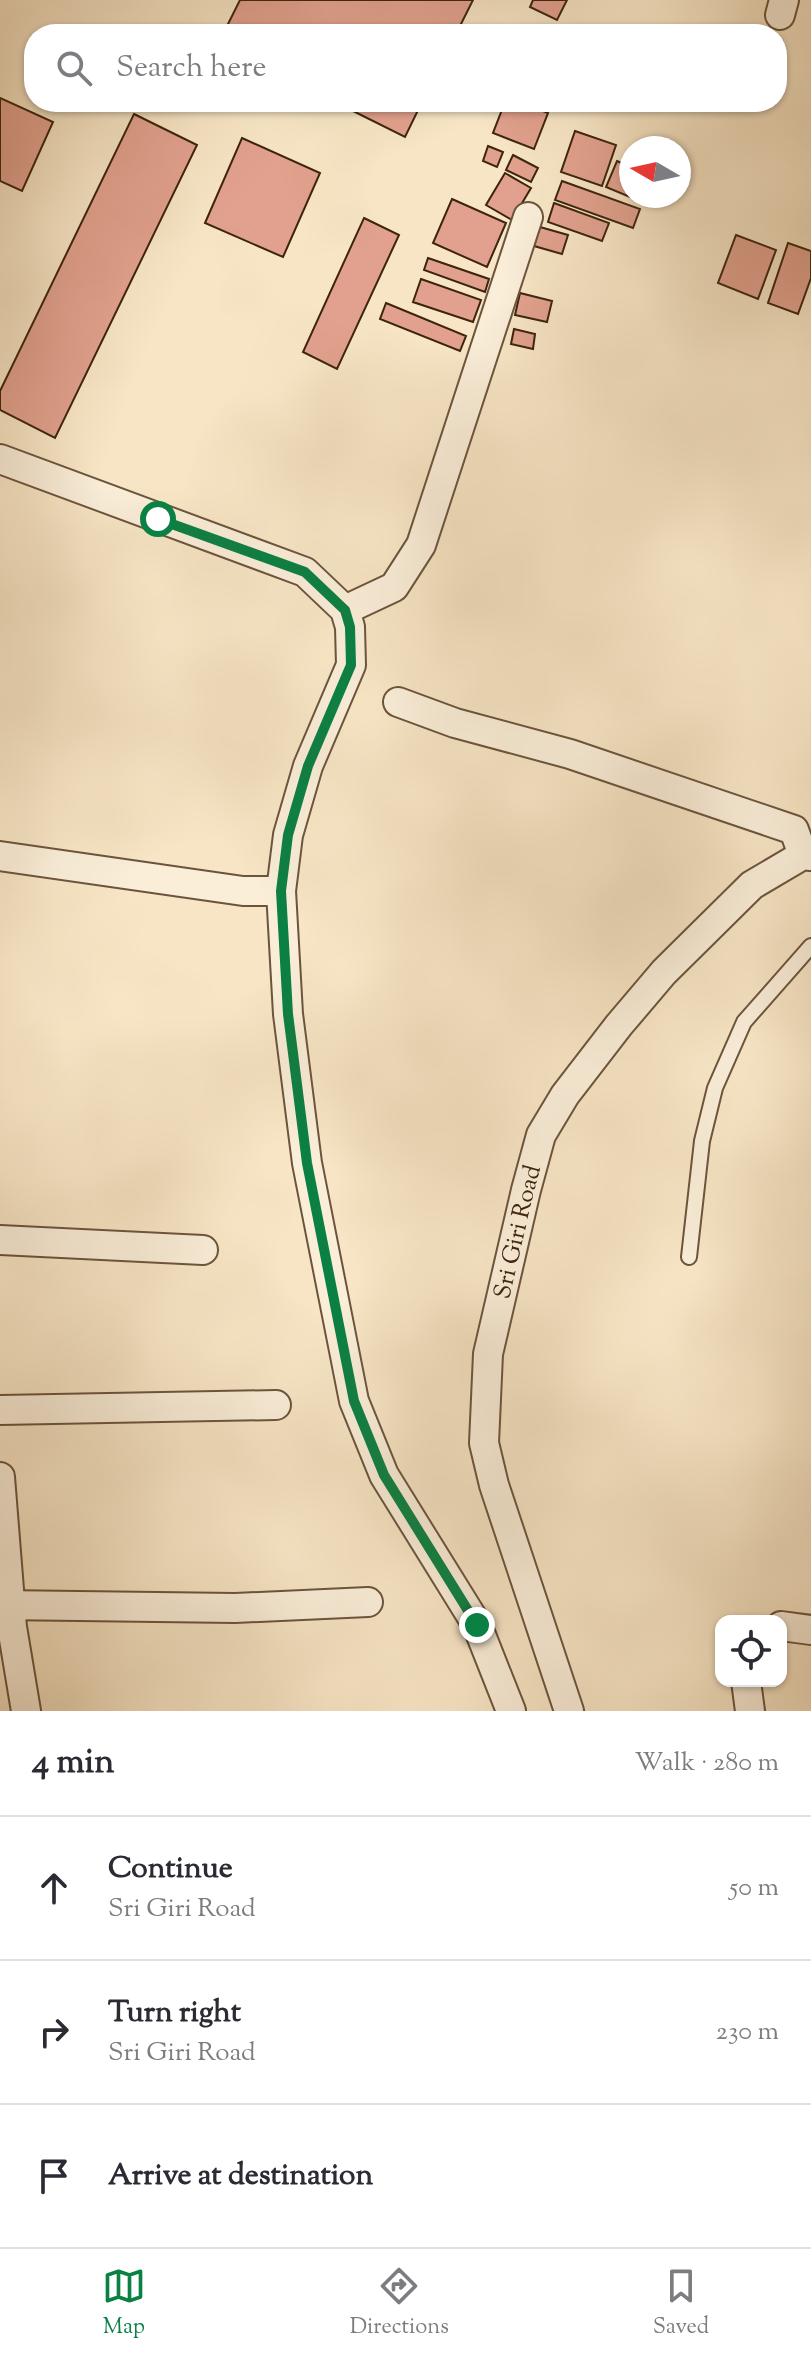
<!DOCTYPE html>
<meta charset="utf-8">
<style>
body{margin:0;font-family:"Sorts Mill Goudy",serif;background:#f2f2f3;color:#2b2b33}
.controls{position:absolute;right:24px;bottom:24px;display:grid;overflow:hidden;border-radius:16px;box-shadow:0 2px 6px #0004}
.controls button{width:72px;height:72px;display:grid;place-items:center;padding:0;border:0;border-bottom:2px solid #e1e1e2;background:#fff;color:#2b2b33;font:40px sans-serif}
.compass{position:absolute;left:619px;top:136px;width:72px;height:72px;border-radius:50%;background:#fff;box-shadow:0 2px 6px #0004;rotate:279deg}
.stop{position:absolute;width:24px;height:24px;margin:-18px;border:6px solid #0b8043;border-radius:50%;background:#fff}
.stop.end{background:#0b8043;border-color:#fff;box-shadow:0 2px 8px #0008}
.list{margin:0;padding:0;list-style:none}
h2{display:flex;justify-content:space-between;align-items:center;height:104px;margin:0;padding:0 32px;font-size:34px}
h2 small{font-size:26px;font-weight:400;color:#7c7c81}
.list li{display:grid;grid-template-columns:52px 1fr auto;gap:24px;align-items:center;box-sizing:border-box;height:144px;padding:0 32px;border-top:2px solid #e1e1e2}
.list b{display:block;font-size:30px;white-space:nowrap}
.list p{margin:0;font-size:26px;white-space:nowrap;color:#7c7c81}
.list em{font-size:26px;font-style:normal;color:#7c7c81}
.icon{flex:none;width:44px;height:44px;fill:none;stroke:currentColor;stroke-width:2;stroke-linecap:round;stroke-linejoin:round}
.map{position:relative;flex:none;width:811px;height:1711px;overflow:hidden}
.search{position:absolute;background:#fff;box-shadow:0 2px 6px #0004;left:24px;right:24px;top:24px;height:88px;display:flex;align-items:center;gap:20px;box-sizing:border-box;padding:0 28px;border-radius:32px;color:#7c7c81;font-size:30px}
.sheet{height:536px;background:#fff}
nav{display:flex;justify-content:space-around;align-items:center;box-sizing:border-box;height:112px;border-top:2px solid #e1e1e2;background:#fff;font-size:22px;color:#7c7c81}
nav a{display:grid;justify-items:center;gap:4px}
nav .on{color:#0b8043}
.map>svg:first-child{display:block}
</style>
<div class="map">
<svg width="811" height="1711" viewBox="0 0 811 1711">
<rect width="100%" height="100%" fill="#f7e5c5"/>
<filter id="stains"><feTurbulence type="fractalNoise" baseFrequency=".0025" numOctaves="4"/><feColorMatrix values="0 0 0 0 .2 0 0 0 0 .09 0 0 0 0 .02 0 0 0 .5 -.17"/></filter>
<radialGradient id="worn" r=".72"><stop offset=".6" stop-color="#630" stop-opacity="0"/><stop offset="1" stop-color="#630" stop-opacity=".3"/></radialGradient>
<!-- building -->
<path fill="#e1a18e" stroke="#3d240f" stroke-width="2" d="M240 0H473L456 34H223Z
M533 0H567L557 20 530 7Z
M0 98 53 122 22 191 0 181Z
M335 102H422L405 137Z
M505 102H520L548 113 534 149 493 133Z
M134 114 197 145 55 438 0 410V391Z
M575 131 616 145 602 186 561 172Z
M242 138 320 173 283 257 205 223Z
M488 146 503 152 497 167 483 161Z
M513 155 538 168 531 182 506 170Z
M617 161 631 167V196H653L649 205 606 187Z
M505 173 531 188 512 220 486 205Z
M562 181 640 209 633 228 555 200Z
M452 199 506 223 487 267 433 243Z
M554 203 609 223 602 241 548 222Z
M364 218 399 235 337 369 303 352Z
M540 227 568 235 562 254 534 246Z
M736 235 776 250 758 299 718 283Z
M788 243 811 251V278L798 314 768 303Z
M428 258 489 279 485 292 424 270Z
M421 279 481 300 473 322 413 302Z
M520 293 552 301 547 322 515 315Z
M386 303 466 336 460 351 380 319Z
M514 329 535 334 533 349 511 344Z"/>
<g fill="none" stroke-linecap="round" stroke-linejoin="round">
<!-- service casing -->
<g stroke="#6c543c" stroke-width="18">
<path id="service" d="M689 1257 702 1141 715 1088 744 1022 811 946"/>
</g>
<!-- minor casing -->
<g stroke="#6c543c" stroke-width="32">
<g id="minor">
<path d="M780 15 784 0"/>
<path d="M0 459 305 572 345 610 350 627 351 665 308 766 288 835 281 891 288 1014 307 1163 354 1401 384 1475 477 1625 511 1711"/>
<path d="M345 610 394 587 421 545 528 217"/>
<path d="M398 702 455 723 570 754 794 830 803 855"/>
<path d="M0 856 243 891H281"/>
<path d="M0 1240 203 1250"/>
<path d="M0 1410 276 1405"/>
<path d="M0 1477 12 1627 26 1711"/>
<path d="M0 1605 235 1608 368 1602"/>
<path d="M781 1626 811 1630"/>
<path d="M746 1681 750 1711"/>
<path id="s1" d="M569 1711 494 1485 484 1443 488 1354 526 1190 541 1135 565 1095 619 1025 664 972 752 885 803 855 811 856"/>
</g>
</g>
<!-- service -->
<use href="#service" stroke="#faeed9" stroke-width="14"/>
<!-- minor -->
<use href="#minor" stroke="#faeed9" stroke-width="28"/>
</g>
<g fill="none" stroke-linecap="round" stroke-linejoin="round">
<!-- route -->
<path stroke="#0b8043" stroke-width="10" d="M158 519 305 572 345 610 350 627 351 665 308 766 288 835 281 891 288 1014 307 1163 354 1401 384 1475 477 1625"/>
</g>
<g text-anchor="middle" stroke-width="6" stroke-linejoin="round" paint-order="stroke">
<!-- street labels -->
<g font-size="24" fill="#3d240f" stroke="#faeed9">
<text dy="8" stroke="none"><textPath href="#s1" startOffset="496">Sri Giri Road</textPath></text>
</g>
</g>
<rect width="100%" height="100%" filter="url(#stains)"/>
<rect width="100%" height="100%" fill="url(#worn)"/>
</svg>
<div class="controls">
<button><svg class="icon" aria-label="locate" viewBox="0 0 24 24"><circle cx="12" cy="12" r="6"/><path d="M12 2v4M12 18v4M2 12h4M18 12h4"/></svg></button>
</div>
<svg class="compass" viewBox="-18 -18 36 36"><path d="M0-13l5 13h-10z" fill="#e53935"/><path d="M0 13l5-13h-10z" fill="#7c7c81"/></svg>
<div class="stop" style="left:158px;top:519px"></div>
<div class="stop end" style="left:477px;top:1625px"></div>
<div class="search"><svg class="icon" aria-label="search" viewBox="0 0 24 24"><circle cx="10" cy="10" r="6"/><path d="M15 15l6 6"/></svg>Search here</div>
</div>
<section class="sheet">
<h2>4 min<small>Walk · 280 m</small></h2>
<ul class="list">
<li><svg class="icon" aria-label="ahead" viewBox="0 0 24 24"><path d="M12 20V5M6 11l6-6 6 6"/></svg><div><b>Continue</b><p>Sri Giri Road</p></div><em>50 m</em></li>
<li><svg class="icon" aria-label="right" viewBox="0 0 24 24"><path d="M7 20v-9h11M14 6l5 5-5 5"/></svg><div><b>Turn right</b><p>Sri Giri Road</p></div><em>230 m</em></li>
<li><svg class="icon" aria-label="arrive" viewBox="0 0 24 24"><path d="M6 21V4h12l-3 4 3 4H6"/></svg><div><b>Arrive at destination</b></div></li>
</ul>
</section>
<nav>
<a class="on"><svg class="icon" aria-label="map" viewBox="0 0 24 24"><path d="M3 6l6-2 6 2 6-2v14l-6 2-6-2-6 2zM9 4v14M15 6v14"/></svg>Map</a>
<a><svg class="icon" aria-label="directions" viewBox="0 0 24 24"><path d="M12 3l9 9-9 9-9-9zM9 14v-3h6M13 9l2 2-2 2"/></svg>Directions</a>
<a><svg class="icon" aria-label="saved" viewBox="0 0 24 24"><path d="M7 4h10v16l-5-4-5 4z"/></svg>Saved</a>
</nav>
